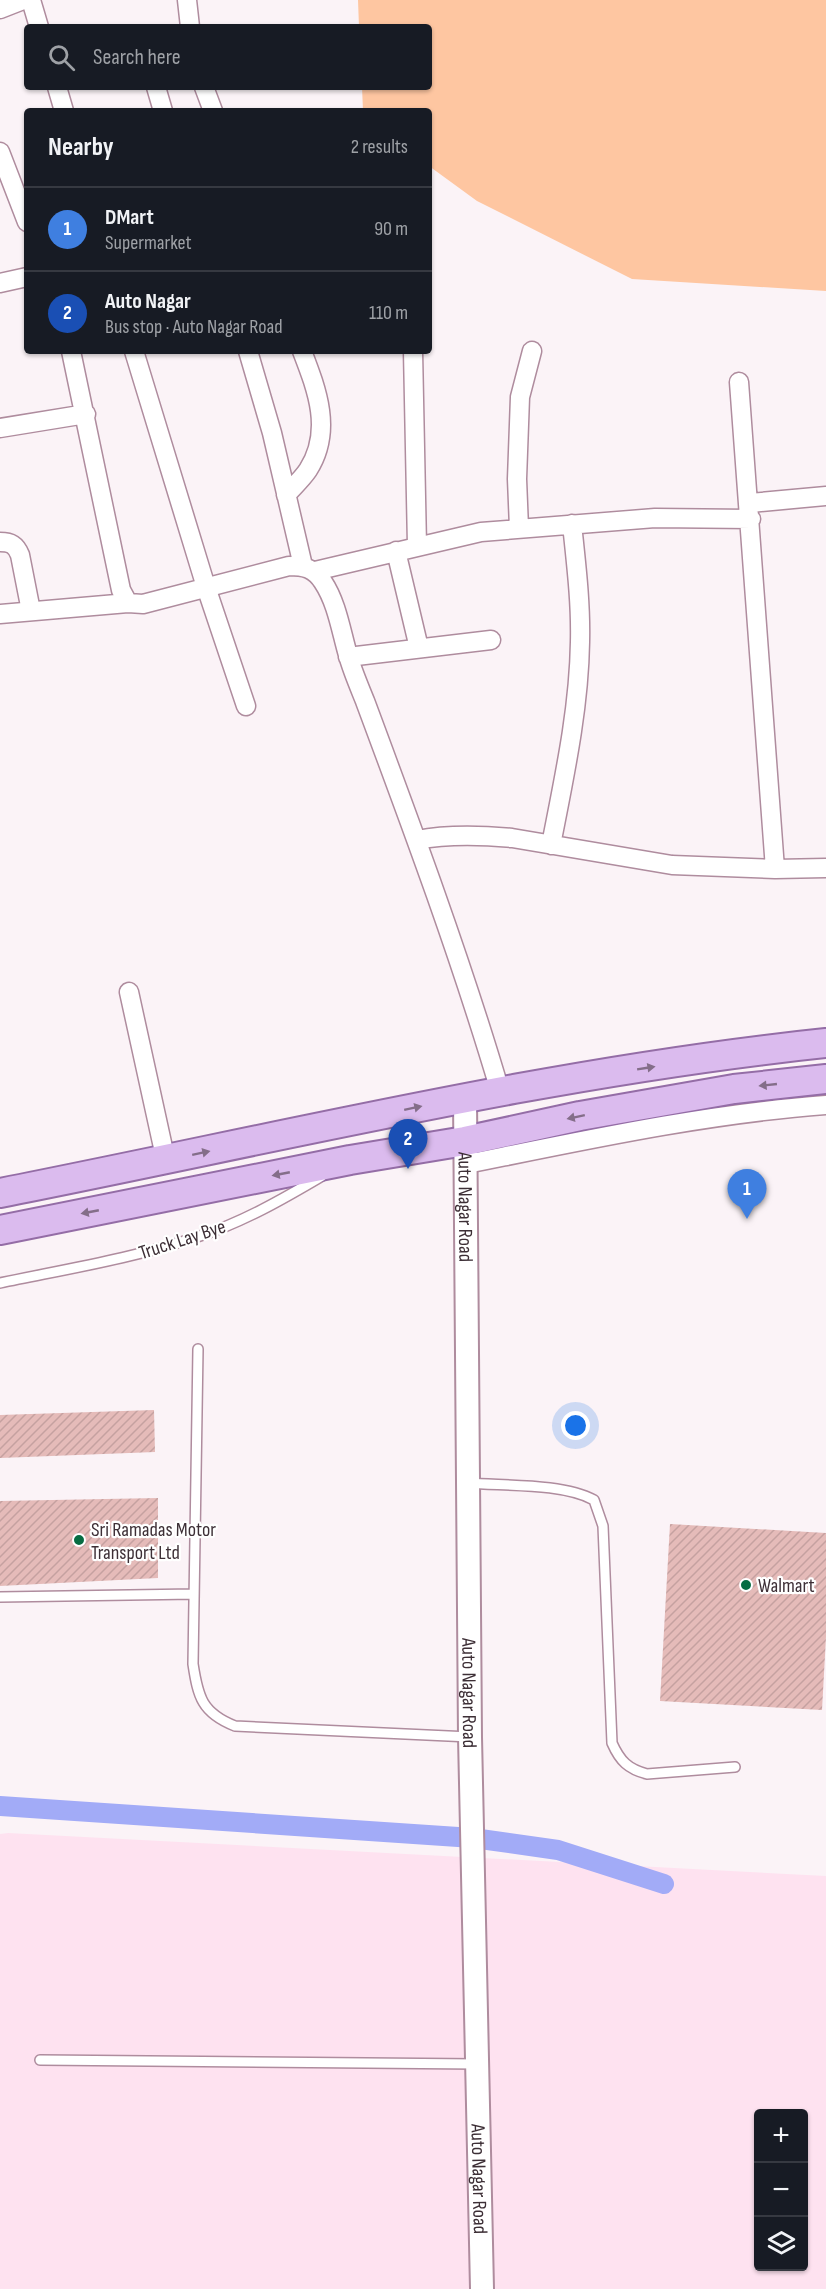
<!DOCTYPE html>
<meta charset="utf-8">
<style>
body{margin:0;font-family:"Sofia Sans Condensed",sans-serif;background:#242831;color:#f1f3f6}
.controls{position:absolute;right:18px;bottom:18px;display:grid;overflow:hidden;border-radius:6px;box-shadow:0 2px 4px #0004}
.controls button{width:54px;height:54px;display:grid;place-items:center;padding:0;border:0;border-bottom:2px solid #363941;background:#171b24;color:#f1f3f6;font:30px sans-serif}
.you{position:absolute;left:576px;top:1426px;width:21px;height:21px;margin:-15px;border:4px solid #fff;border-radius:50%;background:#1a73e8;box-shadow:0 0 0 9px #1a73e833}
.badge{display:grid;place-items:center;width:39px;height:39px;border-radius:50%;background:#1a73e8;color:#fff;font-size:20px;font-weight:700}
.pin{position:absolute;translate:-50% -50px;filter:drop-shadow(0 2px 3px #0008)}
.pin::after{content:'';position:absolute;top:32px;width:21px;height:18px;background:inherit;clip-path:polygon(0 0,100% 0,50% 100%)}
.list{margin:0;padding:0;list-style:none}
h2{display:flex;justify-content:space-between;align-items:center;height:78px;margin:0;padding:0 24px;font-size:26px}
h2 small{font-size:20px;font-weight:400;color:#9ea1a6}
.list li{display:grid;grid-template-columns:39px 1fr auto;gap:18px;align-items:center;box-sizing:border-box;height:84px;padding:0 24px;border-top:2px solid #363941}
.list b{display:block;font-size:22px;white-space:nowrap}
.list p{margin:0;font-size:20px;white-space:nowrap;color:#9ea1a6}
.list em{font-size:20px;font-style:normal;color:#9ea1a6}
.icon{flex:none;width:33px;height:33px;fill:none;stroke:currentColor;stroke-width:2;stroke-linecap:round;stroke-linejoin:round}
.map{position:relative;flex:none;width:826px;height:2289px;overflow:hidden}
.search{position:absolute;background:#171b24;box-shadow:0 2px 4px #0004;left:24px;top:24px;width:408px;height:66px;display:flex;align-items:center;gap:15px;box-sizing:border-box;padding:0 21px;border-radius:6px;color:#9ea1a6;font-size:22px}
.panel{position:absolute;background:#171b24;box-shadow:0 2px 4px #0004;left:24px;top:108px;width:408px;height:246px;border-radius:6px}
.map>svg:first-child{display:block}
</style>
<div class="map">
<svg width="826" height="2289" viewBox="0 0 826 2289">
<defs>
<pattern id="building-hatch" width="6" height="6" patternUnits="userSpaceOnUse" patternTransform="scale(1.5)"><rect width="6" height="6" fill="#e5bbb9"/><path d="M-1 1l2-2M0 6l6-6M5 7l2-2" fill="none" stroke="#c5a1a0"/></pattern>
</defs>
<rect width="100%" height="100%" fill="#fbf3f7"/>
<!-- built -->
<path fill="#fee2f0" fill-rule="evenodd" d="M8 1833 826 1876V2289H0V1834ZM758 2114H804V2266H758Z"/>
<!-- grass -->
<path fill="#fec6a1" d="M358 0H826V291L632 279 477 201 429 166V111H363L362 87H429V27H359Z"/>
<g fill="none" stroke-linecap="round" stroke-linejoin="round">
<!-- canal -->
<path stroke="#a2abf7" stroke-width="20" d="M0 1806 473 1838 558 1850 664 1884"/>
</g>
<!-- building -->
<path fill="url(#building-hatch)" d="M154 1410 155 1452 0 1458V1415Z
M158 1498V1578L0 1586V1501Z
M670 1524 826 1533V1637L822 1710 660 1701Z"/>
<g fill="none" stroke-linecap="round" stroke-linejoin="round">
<!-- service casing -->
<g stroke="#af8c9e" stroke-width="12">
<path id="service" d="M0 1283C67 1269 135 1258 200 1236 243 1222 283 1199 322 1176
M198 1349 193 1664C198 1697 202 1713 235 1726L470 1737
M468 1483C504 1486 563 1483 594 1500L603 1526 612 1743C620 1761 628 1769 647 1774L735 1767
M0 1597 194 1594
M40 2060 478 2064"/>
</g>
<!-- minor casing -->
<g stroke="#af8c9e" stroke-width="21">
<path id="minor" d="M31 0 39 27
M187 0 190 27
M0 9 23 0
M57 87 64 111
M156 87 163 111
M204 87 213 111
M0 152 27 222
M0 283 27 277
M71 351 121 590 128 603
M134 351 206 587 246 706
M248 351 272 433 303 566
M413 351 417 546
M739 382 775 869
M0 428 86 414
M286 495C293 487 302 479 308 470 333 431 317 390 302 351
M750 503 826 496
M519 528 517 479 520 397 532 351
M0 542C11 542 16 545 20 555L31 611
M396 551 419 648
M315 571 481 532 655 518 751 519
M0 614 128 603 143 604 289 566C304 566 314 568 323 582 337 603 341 631 348 655 352 670 359 686 365 701 413 830 461 959 500 1091
M348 657 491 640
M417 840C448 834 480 835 512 838L672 865 775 869 826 868
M551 845C564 778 579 710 580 642 581 602 576 563 572 524
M129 992 166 1161
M467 1164C586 1140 705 1114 826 1105"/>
</g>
<!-- tertiary casing -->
<g stroke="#af8c9e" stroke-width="26">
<g id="tertiary">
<path id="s1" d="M465 1097 470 1737 482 2289"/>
</g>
</g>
<!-- primary casing -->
<g stroke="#946da6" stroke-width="32">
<path id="primary" d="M0 1193C274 1139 547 1072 826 1043
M0 1230 350 1160 465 1141 580 1116 734 1089 826 1079"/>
</g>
<!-- service -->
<use href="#service" stroke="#fff" stroke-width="9"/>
<!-- minor -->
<use href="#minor" stroke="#fff" stroke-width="18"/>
<!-- tertiary -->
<use href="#tertiary" stroke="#fff" stroke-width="22"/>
<!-- primary -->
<use href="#primary" stroke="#dbbbee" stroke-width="28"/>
</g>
<!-- one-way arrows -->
<defs><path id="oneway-solid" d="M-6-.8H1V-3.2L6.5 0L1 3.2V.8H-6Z" transform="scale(1.5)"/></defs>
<g fill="#846e89">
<use href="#oneway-solid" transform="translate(646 1068) rotate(-9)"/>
<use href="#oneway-solid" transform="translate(768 1085) rotate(174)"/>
<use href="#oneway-solid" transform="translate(413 1108) rotate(-12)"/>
<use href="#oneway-solid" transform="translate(576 1117) rotate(168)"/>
<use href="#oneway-solid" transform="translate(201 1153) rotate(-12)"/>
<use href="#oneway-solid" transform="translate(281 1174) rotate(169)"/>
<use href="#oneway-solid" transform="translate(90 1212) rotate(169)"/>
</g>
<!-- markers -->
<g fill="#066c42" stroke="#fff" stroke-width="2">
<circle cx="79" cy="1540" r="6"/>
<circle cx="746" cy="1585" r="6"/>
</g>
<g text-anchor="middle" stroke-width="4.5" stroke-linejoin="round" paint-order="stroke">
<!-- street labels -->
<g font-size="20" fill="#3d2f36" stroke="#fff">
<text dy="7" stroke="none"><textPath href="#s1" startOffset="110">Auto Nagar Road</textPath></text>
<text transform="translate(182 1239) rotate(-18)" y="7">Truck Lay Bye</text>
<text dy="7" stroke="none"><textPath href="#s1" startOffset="596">Auto Nagar Road</textPath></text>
<text dy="7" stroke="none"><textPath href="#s1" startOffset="1082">Auto Nagar Road</textPath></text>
</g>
<!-- poi labels -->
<g font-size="20" fill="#3d2f36" stroke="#fff" text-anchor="start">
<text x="91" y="1536">Sri Ramadas Motor<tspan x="91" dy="23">Transport Ltd</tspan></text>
<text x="758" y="1592">Walmart</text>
</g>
</g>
</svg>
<div class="controls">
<button>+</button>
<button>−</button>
<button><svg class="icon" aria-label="layers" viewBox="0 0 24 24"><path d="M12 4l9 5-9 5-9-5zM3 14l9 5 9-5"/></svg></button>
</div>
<div class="you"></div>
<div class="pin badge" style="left:747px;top:1219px;background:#3f7fe0">1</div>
<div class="pin badge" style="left:408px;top:1169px;background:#1a4fb4">2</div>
<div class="search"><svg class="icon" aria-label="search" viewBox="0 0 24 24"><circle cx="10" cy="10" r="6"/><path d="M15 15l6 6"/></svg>Search here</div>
<section class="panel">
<h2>Nearby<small>2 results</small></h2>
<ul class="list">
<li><span class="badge" style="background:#3f7fe0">1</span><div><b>DMart</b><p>Supermarket</p></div><em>90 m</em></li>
<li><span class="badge" style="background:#1a4fb4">2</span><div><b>Auto Nagar</b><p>Bus stop · Auto Nagar Road</p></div><em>110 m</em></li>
</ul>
</section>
</div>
